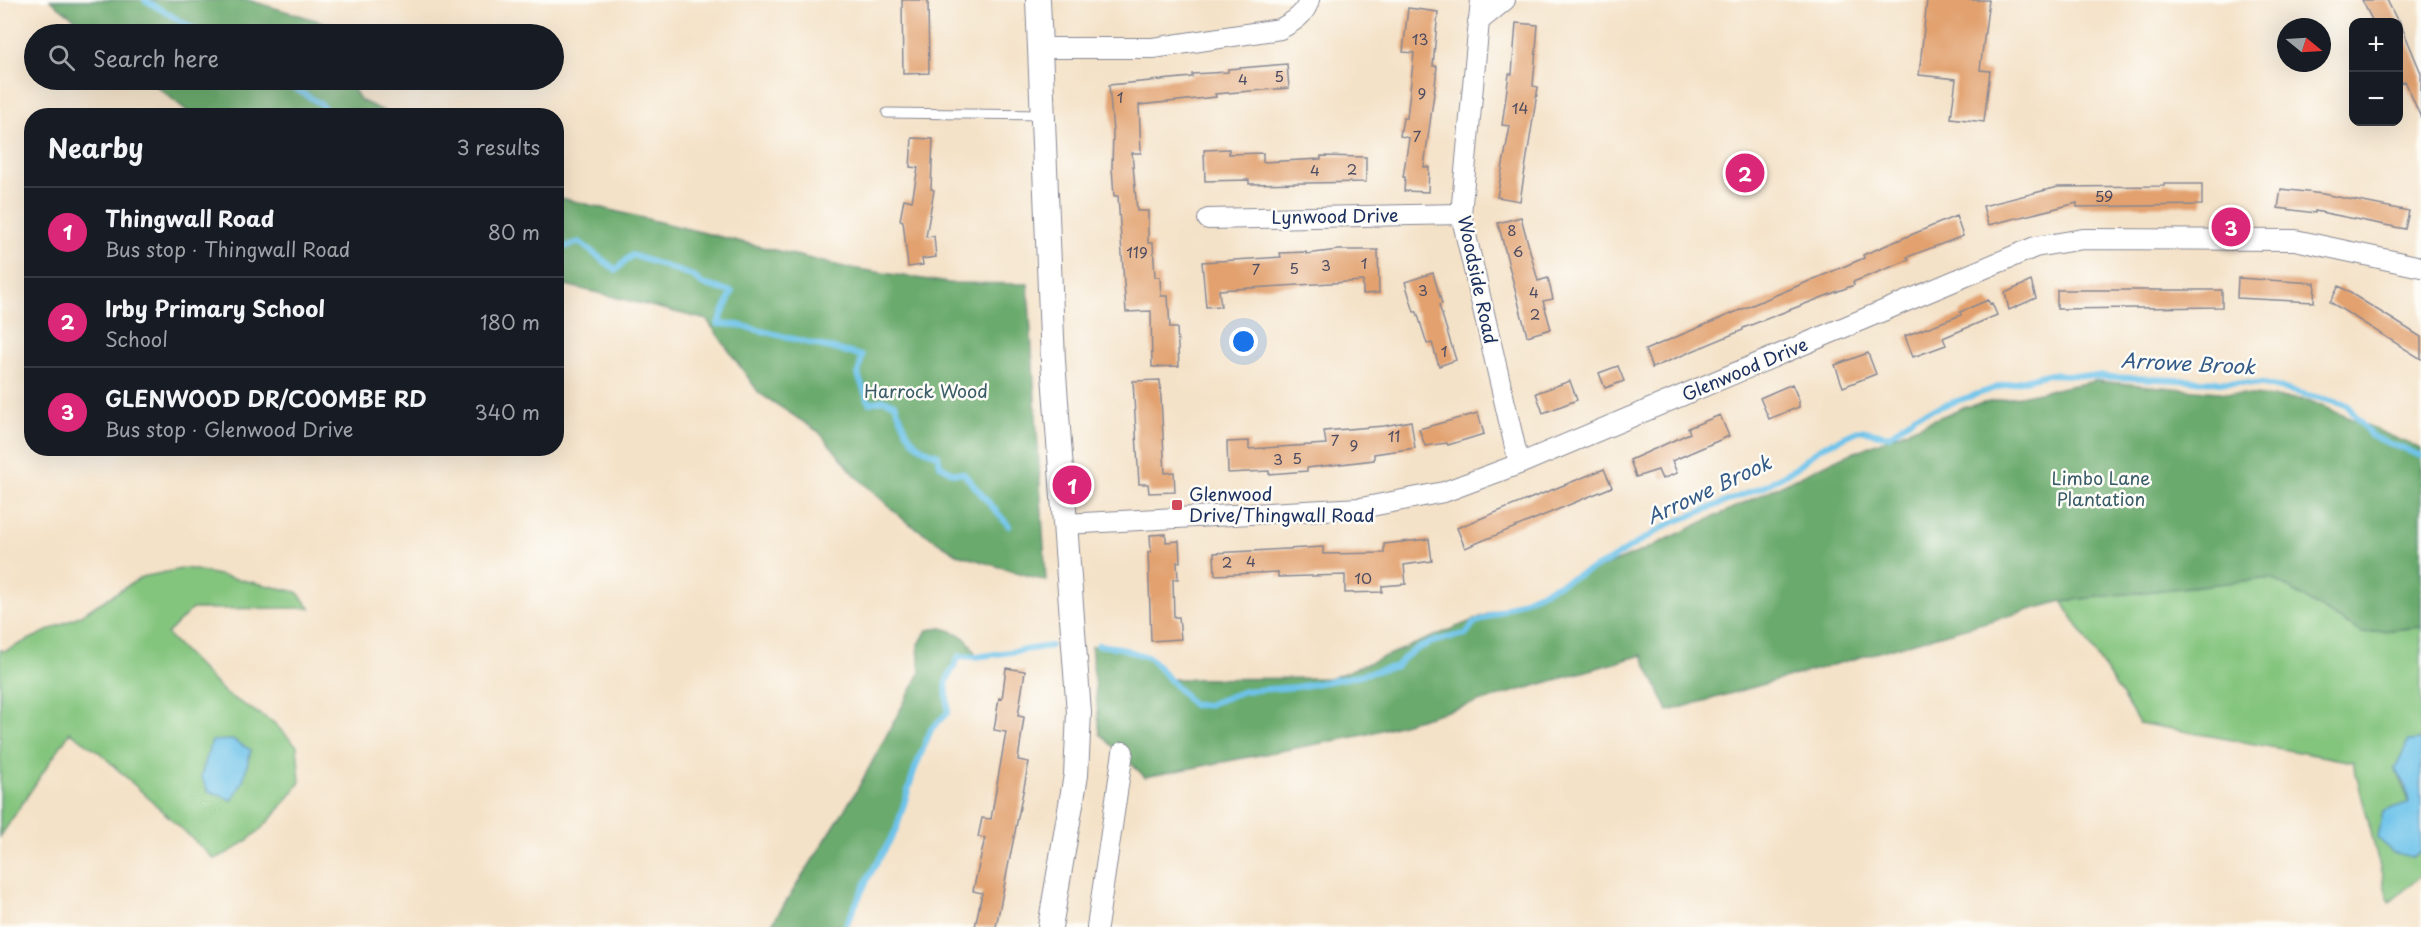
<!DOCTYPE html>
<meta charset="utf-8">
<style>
body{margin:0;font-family:"Playpen Sans",sans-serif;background:#242831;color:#f1f3f6}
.controls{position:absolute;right:18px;top:18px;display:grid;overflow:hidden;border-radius:12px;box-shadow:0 6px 24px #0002}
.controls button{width:54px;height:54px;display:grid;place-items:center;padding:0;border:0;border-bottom:2px solid #363941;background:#171b24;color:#f1f3f6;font:30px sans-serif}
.compass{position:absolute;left:2277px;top:18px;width:54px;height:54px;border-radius:50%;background:#171b24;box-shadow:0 6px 24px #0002;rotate:108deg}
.you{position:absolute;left:1244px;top:342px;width:21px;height:21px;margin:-15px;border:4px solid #fff;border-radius:50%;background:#1a73e8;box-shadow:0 0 0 9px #1a73e833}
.badge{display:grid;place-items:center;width:39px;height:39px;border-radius:50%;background:#db2777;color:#fff;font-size:20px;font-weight:700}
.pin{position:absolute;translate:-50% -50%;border:3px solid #fff;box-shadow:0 2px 6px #0006}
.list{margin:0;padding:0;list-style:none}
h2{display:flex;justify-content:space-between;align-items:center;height:78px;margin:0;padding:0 24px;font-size:26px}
h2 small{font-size:20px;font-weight:400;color:#9ea1a6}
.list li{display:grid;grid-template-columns:39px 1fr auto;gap:18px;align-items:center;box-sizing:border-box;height:90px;padding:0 24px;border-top:2px solid #363941}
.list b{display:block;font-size:22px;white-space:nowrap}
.list p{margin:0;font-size:20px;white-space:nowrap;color:#9ea1a6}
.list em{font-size:20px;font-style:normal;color:#9ea1a6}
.icon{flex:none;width:33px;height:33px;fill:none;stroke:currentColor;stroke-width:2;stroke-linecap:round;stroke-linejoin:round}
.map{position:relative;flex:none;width:2421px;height:927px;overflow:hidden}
.search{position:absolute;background:#171b24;box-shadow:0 6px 24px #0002;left:24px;top:24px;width:540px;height:66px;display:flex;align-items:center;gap:15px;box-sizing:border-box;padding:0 21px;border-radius:33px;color:#9ea1a6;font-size:22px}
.panel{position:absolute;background:#171b24;box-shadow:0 6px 24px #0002;left:24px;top:108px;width:540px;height:348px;border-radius:24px}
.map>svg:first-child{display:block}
</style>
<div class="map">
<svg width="2421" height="927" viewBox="0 0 2421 927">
<rect width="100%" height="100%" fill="#fdfcf7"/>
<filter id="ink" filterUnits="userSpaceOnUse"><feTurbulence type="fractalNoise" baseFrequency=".0167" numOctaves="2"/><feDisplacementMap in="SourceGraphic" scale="12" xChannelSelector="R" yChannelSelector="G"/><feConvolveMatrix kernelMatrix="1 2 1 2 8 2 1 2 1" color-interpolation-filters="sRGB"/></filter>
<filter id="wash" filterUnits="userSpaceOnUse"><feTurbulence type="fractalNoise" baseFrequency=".008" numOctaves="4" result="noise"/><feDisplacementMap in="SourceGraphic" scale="24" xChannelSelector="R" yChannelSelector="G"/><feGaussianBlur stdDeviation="1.35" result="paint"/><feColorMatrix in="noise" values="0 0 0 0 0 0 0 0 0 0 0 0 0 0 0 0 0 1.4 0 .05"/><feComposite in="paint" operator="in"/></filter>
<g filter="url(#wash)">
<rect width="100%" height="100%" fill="#f4e2c8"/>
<!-- green -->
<path fill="#84c57e" stroke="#507a6e" stroke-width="1.5" d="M186 568 297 592 310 608 192 609 167 634 226 694 273 722 297 746 300 782C277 814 252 845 214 859L100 753 70 732 0 837V650L5 651 79 616 142 577Z
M2272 578 2362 633 2421 627V740L2409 741 2395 768C2412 796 2410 825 2412 857L2421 851V876L2389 903 2353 762 2139 723 2062 601Z"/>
<!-- forest -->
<path fill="#6baa6d" stroke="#436c66" stroke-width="1.5" d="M50 0H248L350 30V34H95Z
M149 80H349L360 100 392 115H192Z
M557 197 844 267 949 283 1028 284 1046 581 957 554 905 521 856 476 819 432 759 393 707 320 557 283Z
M2095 381 2308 400 2421 449V627L2362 633 2272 578 2062 601 1668 711 1642 655 1364 735 1145 777 1100 734 1091 646 1120 648 1150 658 1170 679 1332 678 1644 550 1828 463 1964 407Z
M942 628C960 633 971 639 976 657H959L947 682 948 712 931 729 914 771 896 830 869 876 845 927H770L857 790 920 673 918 646 927 630Z"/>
<!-- water -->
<path fill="#6dc3ea" stroke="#4479a4" stroke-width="1.5" d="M233 740 251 750 243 781 232 800 208 791 201 776 212 741Z
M2421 740V851L2412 857 2392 852 2378 838 2383 812 2409 802 2405 784 2395 768 2409 741Z"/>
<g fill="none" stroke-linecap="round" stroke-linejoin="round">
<!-- stream -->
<path stroke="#6dc3ea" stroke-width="6" d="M145 0 202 34
M281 80 321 104 330 116
M556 250 579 242 616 270 632 255 693 276 702 284 732 292 718 324 738 325 862 356 858 375 869 403 884 400 895 404C906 430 909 447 938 455L940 465 953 473H963L1009 526
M1098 645 1120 648 1150 658 1193 705H1207L1244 691 1297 687 1347 678 1397 666C1412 645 1443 638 1466 634L1473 624 1607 562 1667 525 1765 486 1796 468 1820 448 1860 430 1889 436 1916 415 1998 387 2047 374 2264 384 2347 405 2371 436 2421 456
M845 927 869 876 896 830 914 771 931 729 948 712 946 682 959 656 976 657 1051 646"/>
</g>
<g id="blocks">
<!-- building -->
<path fill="#e2a16e" d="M902 0H928L929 73 903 74Z
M1927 0H1989L1980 70 1990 71 1984 122 1951 118 1956 79 1919 75Z
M2362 0H2387L2398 22 2399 20 2421 73V118L2405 81 2398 84V22H2373Z
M1408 8 1438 12 1433 66H1437L1435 86 1424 167H1429L1428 192 1404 191 1405 177H1403L1409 138 1400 136 1403 118H1407L1414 53 1403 52Z
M1516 23 1538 25 1533 86 1538 87 1520 201 1497 197 1510 126 1502 125 1509 74H1512Z
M1287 64 1289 88 1215 94 1216 97 1139 105 1141 153H1132L1137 211H1148V243H1153L1155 277H1160L1161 296H1168L1170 328H1177L1179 366 1152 367 1151 311 1126 312 1118 196H1114L1112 167 1113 132 1109 85 1192 77V74L1228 72V69Z
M912 138 933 139 931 189 934 190 926 237 934 236 936 257 922 259 923 265 908 267 903 221 900 220 904 199 912 201 918 168 910 167Z
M1229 149V154L1263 153V162L1321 159V156L1366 157V182L1249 184V180L1205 181 1204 150Z
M2164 184H2202V205L2077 207V203L1988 225 1983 206 2058 187 2164 186Z
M2281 189 2323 194 2409 211 2405 229 2315 211V213L2278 208Z
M1956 216 1963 236 1907 257 1909 260 1853 282 1854 285 1743 328V330L1652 368 1645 350 1864 258 1863 255Z
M1521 217 1538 281 1548 278 1553 299 1543 301 1551 329 1527 336 1498 223Z
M1338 250H1378L1379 293 1363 294V281L1219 290 1221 306 1206 307 1202 262 1281 257 1280 253 1306 252V254Z
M1433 273 1442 304 1439 305 1456 360 1439 366 1432 343 1427 344 1417 312H1414L1405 282Z
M2238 278 2315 283 2314 302 2237 298Z
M2031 281 2036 298 2009 310 2005 293Z
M2339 286 2421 337V359L2330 302Z
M2057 290H2222V307L2057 309Z
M1988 300 1990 304 1992 303 1997 315 1943 338 1946 345 1913 357 1905 336 1961 315 1960 312Z
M1868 353 1876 374 1843 387 1835 365Z
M1618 366 1624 381 1605 388 1599 373Z
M1160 380 1165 473 1174 472 1175 492 1149 493 1148 484H1139L1133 381Z
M1570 381 1577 400 1543 413 1536 393Z
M1792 384 1799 400V407L1769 419 1760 398Z
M1478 413 1484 434 1448 445 1447 443 1425 446 1419 429Z
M1720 415 1729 436 1672 461 1677 473 1662 479 1658 470 1636 477 1630 460 1690 433 1688 428Z
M1411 421 1415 448 1374 454V460L1307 468V471L1269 474V471L1228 473 1227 442 1249 441V449L1326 444 1324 431 1384 426Z
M1604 469 1612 487 1465 548 1457 528Z
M1166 534V542L1179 541 1180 562H1177L1178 579H1173L1174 617H1179L1181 639 1151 641 1148 552H1151L1150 535Z
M1429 539 1432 561 1404 565 1406 584 1382 586V592L1345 593V575L1278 577V572L1215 575 1214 553 1323 547V554L1384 553V544Z
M1006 668 1025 671 1018 716 1024 717 1018 760 1029 762 996 927H975L982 893 973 891 985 838 978 837 982 818 991 819 1006 732 994 730 999 698 1002 699Z"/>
</g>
</g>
<g filter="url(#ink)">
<use href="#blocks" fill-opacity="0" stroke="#888893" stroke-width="1.5"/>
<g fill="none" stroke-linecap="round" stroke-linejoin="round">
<!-- service casing -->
<g stroke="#888893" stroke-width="11">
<path id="service" d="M887 113 1042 115"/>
</g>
<!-- minor casing -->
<g stroke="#888893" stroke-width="22">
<path id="minor" d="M1481 0 1461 214 1519 464
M1478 22 1505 0
M1040 48H1153L1280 29C1293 22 1305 15 1309 0
M1208 219 1461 214
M1065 524 1361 508 1444 492 1519 464 2035 247 2083 239 2295 240 2421 267
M1097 927 1123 752"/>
</g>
<!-- tertiary casing -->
<g stroke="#888893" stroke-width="26">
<path id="tertiary" d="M1038 0 1053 361 1079 713 1076 775 1050 927"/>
</g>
<!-- service -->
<use href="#service" stroke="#fff" stroke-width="9"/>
<!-- minor -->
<use href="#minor" stroke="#fff" stroke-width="20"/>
<!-- tertiary -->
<use href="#tertiary" stroke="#fff" stroke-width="24"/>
</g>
</g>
<!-- markers -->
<rect fill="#d1495b" stroke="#fdfcf7" stroke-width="2" x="1171" y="499" width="12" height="12" rx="3"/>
<g text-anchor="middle" stroke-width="5" stroke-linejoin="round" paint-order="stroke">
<!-- number labels -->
<g font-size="15" fill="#4d4c62">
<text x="1420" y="45">13</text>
<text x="1279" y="82">5</text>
<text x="1243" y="85">4</text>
<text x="1422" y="99">9</text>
<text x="1120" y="103">1</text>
<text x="1520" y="114">14</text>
<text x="1417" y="142">7</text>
<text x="1352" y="175">2</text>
<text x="1315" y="176">4</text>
<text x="2104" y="202">59</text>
<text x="1512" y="236">8</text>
<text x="1518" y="257">6</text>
<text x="1137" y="258">119</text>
<text x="1364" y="269">1</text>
<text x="1326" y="271">3</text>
<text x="1294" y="274">5</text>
<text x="1256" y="275">7</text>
<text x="1423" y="296">3</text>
<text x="1534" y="298">4</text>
<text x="1535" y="320">2</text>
<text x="1444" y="357">1</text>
<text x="1394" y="442">11</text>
<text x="1335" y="446">7</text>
<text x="1354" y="451">9</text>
<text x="1297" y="464">5</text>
<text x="1278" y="465">3</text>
<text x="1251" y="567">4</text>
<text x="1227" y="568">2</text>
<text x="1363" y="584">10</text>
</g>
<!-- street labels -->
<g font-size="18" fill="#1b2f5e" stroke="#fdfcf7">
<text transform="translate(1335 217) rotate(-1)" y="6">Lynwood Drive</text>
<text transform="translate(1477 280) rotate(78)" y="6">Woodside Road</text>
<text transform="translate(1745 370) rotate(-23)" y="6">Glenwood Drive</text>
</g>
<!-- park labels -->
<g font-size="18" fill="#3a5c68" stroke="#fdfcf7">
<text x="926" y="398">Harrock Wood</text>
<text x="2101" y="485">Limbo Lane<tspan x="2101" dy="21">Plantation</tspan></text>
</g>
<!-- poi labels -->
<g font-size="18" fill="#1b2f5e" stroke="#fdfcf7" text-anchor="start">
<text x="1189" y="501">Glenwood<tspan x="1189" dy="21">Drive/Thingwall Road</tspan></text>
</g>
<!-- water labels -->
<g font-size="20" font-style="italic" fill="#345b88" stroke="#fdfcf7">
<text transform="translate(2188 364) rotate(3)" y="7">Arrowe Brook</text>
<text transform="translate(1709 490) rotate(-25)" y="7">Arrowe Brook</text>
</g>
</g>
</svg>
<div class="controls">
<button>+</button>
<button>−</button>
</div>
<svg class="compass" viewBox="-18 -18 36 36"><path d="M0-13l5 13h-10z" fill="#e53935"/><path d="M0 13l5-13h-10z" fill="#9ea1a6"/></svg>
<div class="you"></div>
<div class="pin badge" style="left:1072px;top:485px">1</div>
<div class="pin badge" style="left:1745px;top:173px">2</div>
<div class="pin badge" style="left:2231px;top:227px">3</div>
<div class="search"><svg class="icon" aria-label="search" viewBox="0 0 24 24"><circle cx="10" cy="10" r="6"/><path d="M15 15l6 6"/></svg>Search here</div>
<section class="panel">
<h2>Nearby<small>3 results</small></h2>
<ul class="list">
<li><span class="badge">1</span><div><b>Thingwall Road</b><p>Bus stop · Thingwall Road</p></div><em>80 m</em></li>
<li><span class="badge">2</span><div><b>Irby Primary School</b><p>School</p></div><em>180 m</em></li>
<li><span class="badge">3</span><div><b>GLENWOOD DR/COOMBE RD</b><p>Bus stop · Glenwood Drive</p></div><em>340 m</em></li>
</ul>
</section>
</div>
